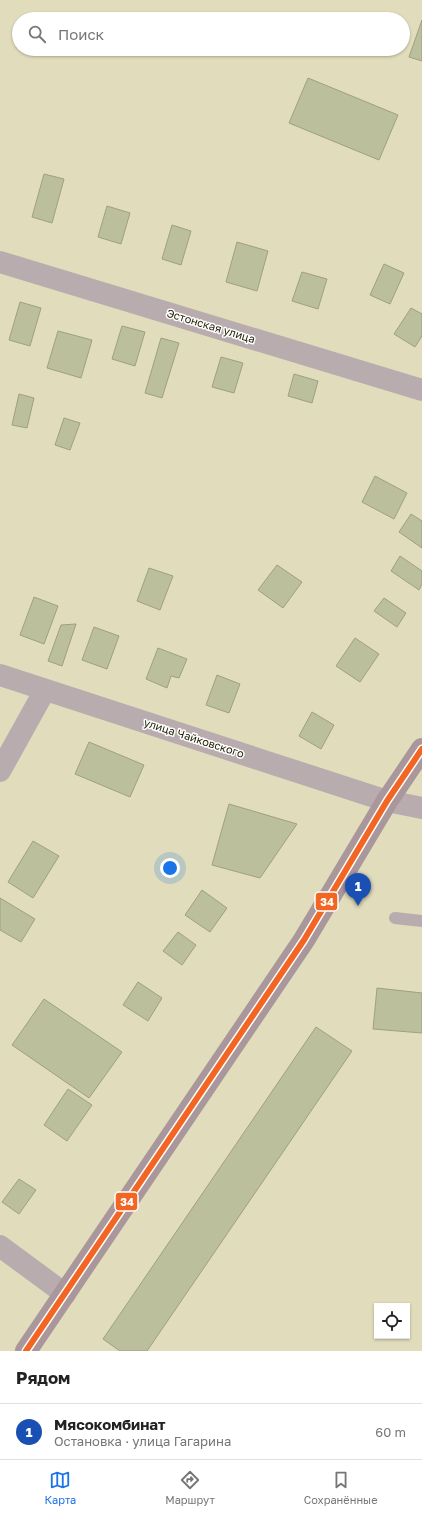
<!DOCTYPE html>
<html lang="ru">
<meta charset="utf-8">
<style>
body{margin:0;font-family:"Golos Text",sans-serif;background:#f6f6f6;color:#222}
.controls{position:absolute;right:12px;bottom:12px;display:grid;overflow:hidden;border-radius:0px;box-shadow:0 1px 3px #0004}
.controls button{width:36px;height:36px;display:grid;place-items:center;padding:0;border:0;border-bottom:1px solid #e0e0e0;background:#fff;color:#222;font:20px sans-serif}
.you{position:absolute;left:170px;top:868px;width:14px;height:14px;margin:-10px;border:3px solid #fff;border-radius:50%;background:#1a73e8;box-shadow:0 0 0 6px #1a73e833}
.badge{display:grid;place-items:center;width:26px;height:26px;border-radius:50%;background:#1a73e8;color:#fff;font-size:13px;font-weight:700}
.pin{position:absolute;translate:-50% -33px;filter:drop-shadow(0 1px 2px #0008)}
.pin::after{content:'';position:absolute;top:21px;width:14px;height:12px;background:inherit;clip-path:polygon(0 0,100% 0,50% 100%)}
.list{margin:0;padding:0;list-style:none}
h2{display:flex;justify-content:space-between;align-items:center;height:52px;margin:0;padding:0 16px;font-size:17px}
h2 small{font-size:13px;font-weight:400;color:#767676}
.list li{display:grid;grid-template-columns:26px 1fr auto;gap:12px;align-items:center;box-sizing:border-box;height:56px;padding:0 16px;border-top:1px solid #e0e0e0}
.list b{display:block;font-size:15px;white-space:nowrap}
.list p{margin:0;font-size:13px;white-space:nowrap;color:#767676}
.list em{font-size:13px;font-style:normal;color:#767676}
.icon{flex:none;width:22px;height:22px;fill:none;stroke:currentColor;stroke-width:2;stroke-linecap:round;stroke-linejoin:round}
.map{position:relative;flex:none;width:422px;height:1351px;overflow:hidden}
.search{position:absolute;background:#fff;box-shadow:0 1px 3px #0004;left:12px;right:12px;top:12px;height:44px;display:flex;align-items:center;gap:10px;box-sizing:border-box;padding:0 14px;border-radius:22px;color:#767676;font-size:15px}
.sheet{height:108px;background:#fff}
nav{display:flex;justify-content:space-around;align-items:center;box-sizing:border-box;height:56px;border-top:1px solid #e0e0e0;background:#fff;font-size:11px;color:#767676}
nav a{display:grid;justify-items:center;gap:2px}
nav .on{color:#1a73e8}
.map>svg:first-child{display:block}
</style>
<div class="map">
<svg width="422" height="1351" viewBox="0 0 422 1351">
<rect width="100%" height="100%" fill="#e1dcbb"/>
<!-- building -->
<path fill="#bcbf9b" stroke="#9e9f86" d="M422 20V61L409 57Z
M308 78 398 115 379 160 289 123Z
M44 174 64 179 52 223 32 217Z
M107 206 130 213 121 244 98 237Z
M172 225 191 231 181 265 162 259Z
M237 242 268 251 257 291 226 282Z
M384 264 404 273 390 304 370 295Z
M302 272 327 279 318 309 292 301Z
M20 302 41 308 30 346 9 340Z
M411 308 422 314V336L415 347 394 334Z
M122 326 145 332 135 366 112 359Z
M58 331 92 340 81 378 47 368Z
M161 338 179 343 162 398 145 393Z
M221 357 243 363 234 393 212 387Z
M294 374 318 381 312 403 288 396Z
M19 394 34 398 27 428 12 425Z
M64 418 80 423 70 450 55 445Z
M375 476 407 493 394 519 362 502Z
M411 514 422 521V548L399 532Z
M400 556 422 571V584L419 590 391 571Z
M277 565 302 582 283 608 258 590Z
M149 568 173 576 160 610 137 601Z
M34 597 58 606 44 644 20 635Z
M384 598 406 613 397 627 374 611Z
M76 624 62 666 48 661 61 625Z
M94 627 119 636 107 669 82 660Z
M355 638 379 654 360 682 336 666Z
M158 648 187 659 179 678 171 676 167 688 146 679Z
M217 675 240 684 229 713 206 705Z
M312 712 334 725 321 749 299 736Z
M89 742 144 765 130 797 75 774Z
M229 804 297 824 260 878 212 865Z
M33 841 59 856 33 898 8 882Z
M202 890 227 908 210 932 185 915Z
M0 898 35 919 21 942 0 930Z
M178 932 196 945 182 965 163 951Z
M138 982 162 998 148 1021 123 1005Z
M377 988 422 993V1033L373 1029Z
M44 999 122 1052 89 1098 12 1045Z
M316 1027 352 1051 147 1351H120L103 1339Z
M68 1089 92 1105 67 1141 44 1125Z
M19 1179 36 1190 19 1214 2 1202Z"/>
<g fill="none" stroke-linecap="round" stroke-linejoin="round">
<!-- service -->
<path stroke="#b9acae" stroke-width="12" d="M395 918 422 921"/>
<!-- minor -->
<path stroke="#b9acae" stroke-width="22" d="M0 262 422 390
M0 675 387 801
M0 771 45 690
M0 1246 65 1294"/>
<!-- tertiary -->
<path stroke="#b9acae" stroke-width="22" d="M387 801 422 808"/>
<!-- primary -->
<path stroke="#a9979c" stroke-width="22" d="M26 1351 304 940 387 801 422 749"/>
<!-- bus-1 casing -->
<g stroke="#fff" stroke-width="9">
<path id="bus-1" d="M26 1351 304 940 387 801 422 749"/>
</g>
<!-- bus-1 -->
<use href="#bus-1" stroke="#f26522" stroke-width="6"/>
</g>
<g text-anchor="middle" stroke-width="3" stroke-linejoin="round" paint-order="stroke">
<!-- street labels -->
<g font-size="11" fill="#211e05" stroke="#fff">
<text transform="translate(211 326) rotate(17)" y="4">Эстонская улица</text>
<text transform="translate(194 738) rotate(18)" y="4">улица Чайковского</text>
</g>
</g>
<g stroke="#fff" stroke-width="1.5">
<rect x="315" y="892" width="23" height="19" rx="4" fill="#f26522"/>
<rect x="115" y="1192" width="23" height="19" rx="4" fill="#f26522"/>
</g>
<g font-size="11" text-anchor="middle" font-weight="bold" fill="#fff">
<text x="327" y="906">34</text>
<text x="127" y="1206">34</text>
</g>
</svg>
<div class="controls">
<button><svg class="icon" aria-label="locate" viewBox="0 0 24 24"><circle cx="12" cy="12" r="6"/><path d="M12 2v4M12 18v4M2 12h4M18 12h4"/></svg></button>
</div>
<div class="you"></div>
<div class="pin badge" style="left:358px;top:906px;background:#1a4fb4">1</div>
<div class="search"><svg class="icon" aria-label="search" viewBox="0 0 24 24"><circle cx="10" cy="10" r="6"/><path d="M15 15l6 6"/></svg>Поиск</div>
</div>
<section class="sheet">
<h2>Рядом<small></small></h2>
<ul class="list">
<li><span class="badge" style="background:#1a4fb4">1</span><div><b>Мясокомбинат</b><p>Остановка · улица Гагарина</p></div><em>60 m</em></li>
</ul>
</section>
<nav>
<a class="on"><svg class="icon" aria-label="map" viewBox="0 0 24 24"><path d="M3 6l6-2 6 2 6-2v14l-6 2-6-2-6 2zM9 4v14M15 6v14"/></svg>Карта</a>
<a><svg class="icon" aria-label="directions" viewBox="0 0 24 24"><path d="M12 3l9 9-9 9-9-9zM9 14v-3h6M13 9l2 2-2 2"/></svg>Маршрут</a>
<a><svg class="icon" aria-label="saved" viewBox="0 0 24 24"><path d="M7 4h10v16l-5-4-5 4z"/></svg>Сохранённые</a>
</nav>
